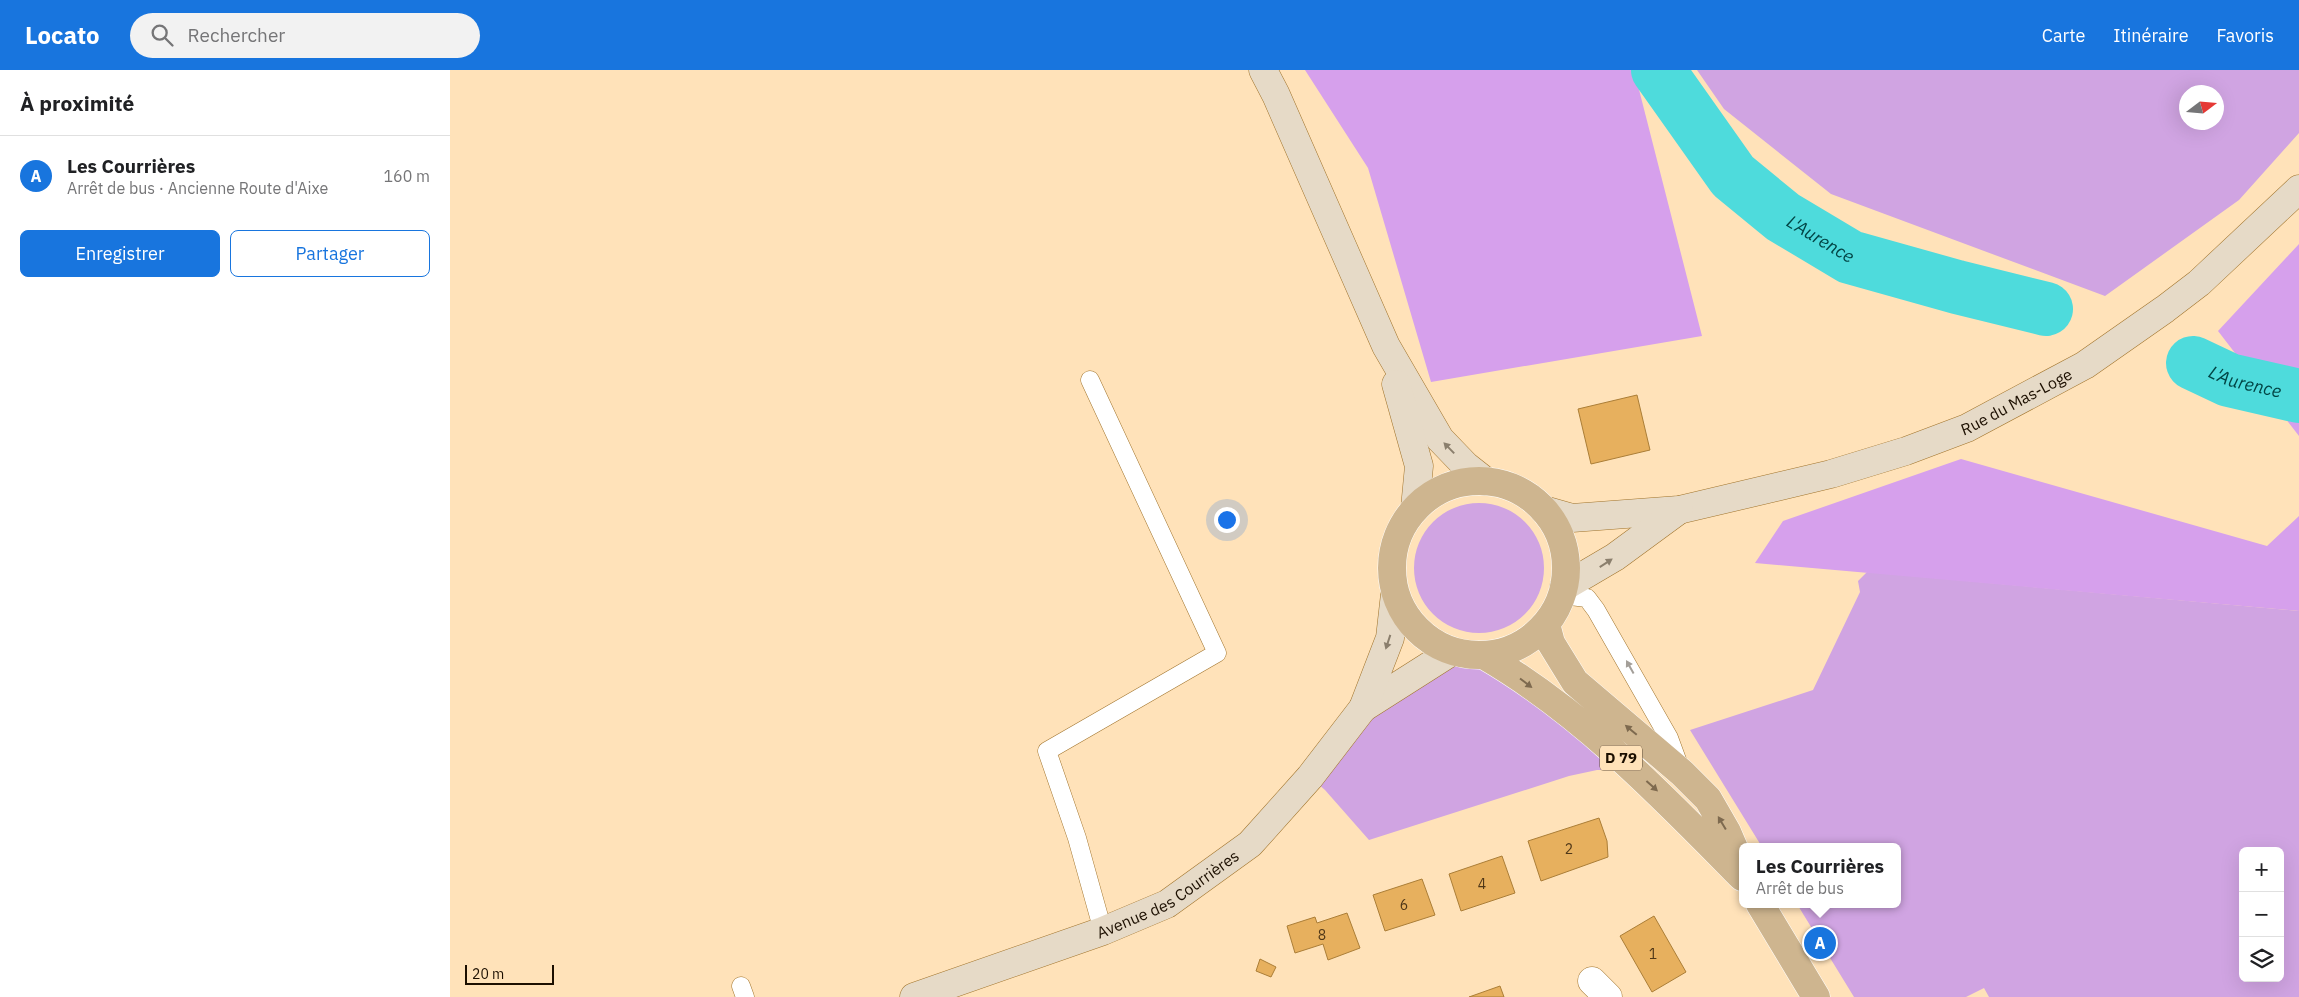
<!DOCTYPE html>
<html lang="fr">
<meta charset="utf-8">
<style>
body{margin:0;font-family:"IBM Plex Sans",sans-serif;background:#f2f2f2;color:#202124}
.controls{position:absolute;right:15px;bottom:15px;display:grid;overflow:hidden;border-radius:8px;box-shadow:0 5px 20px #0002}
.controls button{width:45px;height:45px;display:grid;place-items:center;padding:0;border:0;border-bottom:1px solid #e0e0e0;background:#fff;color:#202124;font:25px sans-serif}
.compass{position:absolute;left:1729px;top:15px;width:45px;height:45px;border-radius:50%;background:#fff;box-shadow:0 5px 20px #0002;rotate:74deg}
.scale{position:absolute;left:15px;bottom:12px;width:89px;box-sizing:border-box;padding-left:5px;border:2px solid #1c0f00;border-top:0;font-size:14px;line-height:18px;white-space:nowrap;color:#1c0f00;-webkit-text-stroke:4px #ffe2b9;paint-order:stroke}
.you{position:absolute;left:776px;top:449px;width:18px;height:18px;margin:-12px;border:4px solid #fff;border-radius:50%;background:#1a73e8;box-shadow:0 0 0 8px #1a73e833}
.badge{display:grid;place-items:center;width:32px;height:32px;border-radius:50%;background:#1875de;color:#fff;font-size:16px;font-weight:700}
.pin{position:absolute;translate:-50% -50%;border:2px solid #fff;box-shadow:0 1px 5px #0006}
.popup{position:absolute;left:1289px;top:773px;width:162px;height:65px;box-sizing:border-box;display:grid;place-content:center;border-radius:8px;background:#fff;filter:drop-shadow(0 1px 4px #0005);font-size:16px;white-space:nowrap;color:#757577}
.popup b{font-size:19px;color:#202124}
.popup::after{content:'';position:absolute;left:50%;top:100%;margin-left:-10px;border:10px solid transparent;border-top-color:#fff}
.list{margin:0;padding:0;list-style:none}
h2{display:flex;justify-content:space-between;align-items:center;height:65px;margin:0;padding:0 20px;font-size:21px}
h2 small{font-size:16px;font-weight:400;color:#757577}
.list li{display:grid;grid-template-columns:32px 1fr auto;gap:15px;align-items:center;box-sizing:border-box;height:80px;padding:0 20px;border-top:1px solid #e0e0e0}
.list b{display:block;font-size:19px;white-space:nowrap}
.list p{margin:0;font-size:16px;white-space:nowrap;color:#757577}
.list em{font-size:16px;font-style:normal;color:#757577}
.actions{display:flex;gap:10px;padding:15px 20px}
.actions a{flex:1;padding:11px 0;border:1px solid #1875de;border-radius:8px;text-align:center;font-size:18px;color:#1875de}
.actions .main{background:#1875de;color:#fff}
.icon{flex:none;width:28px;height:28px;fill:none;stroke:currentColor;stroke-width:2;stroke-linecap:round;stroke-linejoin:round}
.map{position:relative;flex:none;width:1849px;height:927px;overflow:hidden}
header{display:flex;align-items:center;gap:30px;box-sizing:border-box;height:70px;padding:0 25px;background:#1875de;color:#fff}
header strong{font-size:24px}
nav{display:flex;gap:28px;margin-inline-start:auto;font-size:18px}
.search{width:350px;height:45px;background:#f2f2f2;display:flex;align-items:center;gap:12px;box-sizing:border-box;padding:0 18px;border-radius:28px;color:#757577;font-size:19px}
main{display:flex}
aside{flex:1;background:#fff}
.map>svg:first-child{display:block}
</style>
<header>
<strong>Locato</strong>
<div class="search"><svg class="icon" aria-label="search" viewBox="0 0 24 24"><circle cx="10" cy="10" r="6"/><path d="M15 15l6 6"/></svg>Rechercher</div>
<nav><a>Carte</a><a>Itinéraire</a><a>Favoris</a></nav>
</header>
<main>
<aside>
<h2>À proximité<small></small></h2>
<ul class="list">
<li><span class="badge">A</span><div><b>Les Courrières</b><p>Arrêt de bus · Ancienne Route d'Aixe</p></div><em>160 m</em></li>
</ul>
<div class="actions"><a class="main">Enregistrer</a><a>Partager</a></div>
</aside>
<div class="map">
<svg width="1849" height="927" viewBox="0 0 1849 927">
<rect width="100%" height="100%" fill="#ffe2b9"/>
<!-- green -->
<path fill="#d0a4e2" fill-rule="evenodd" d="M1247 0H1849V63L1789 130 1655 226 1381 124 1274 39ZM1766 22V52H1736V22Z
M964 498a65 65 0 1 1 130 0a65 65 0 1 1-130 0Z
M1417 502 1849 541V927H1539L1534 918 1516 927H1404L1347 834H1448V777H1312L1240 660 1363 620 1410 522 1408 511ZM1793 781H1830V908H1793Z
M1001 582 1035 586 1185 700H1147L1119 706 919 770 875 720 860 707 913 638Z"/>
<!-- forest -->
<path fill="#d6a0ec" d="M855 0H1184L1252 266 981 312 918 98Z
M1849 174V366L1768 261Z
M1511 389 1817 476 1849 446V541L1305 493 1333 451Z"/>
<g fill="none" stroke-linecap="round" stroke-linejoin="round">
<!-- river -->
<g stroke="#4edbdc" stroke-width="54">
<path id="s1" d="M1208 0 1283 106 1333 147 1400 187 1507 217 1596 239"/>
<path id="s2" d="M1743 293 1779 310 1849 326"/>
</g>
</g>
<!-- building -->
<path fill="#e7b05e" stroke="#ab7e37" d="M1187 325 1200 380 1141 394 1128 339Z
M1149 748 1157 771 1158 787 1091 811 1078 771Z
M1052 786 1065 823 1011 841 999 804Z
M972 809 985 845 935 861 923 825Z
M897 843 910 878 878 890 873 874 845 883 837 856 865 847 867 853Z
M1204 846 1236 902 1202 922 1170 866Z
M810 889 826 897 821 907 806 901Z
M1050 916 1054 927H1019Z"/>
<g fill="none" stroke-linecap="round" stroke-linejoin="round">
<!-- service casing -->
<g stroke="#a1742c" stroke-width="19">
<path id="service" d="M640 310 767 583 597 681 627 768 653 861
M1112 525 1137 528 1146 540 1219 668 1230 698
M291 916 295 927"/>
</g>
<!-- minor casing -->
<g stroke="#a1742c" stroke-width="29">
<path id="minor" d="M1142 911 1158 927"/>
</g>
<!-- secondary casing -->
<g stroke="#a1742c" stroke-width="29">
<g id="secondary">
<path d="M813 0 826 25 936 276 990 369 1016 396 1035 411"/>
<path d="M946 314 969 396 965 438"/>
<path id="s3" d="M1094 440 1122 448 1229 440 1381 404 1456 381 1517 358 1635 295 1715 239 1749 213 1849 119"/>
<path d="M1114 517 1165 487 1229 440"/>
<path d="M913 638 1001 582"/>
<path id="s4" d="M464 927 653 861 717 834 800 774 860 707 913 638 940 568 945 524"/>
</g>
</g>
<!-- primary casing -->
<g stroke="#fff" stroke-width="29">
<path id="primary" d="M942 498a87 87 0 1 1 174 0a87 87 0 1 1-174 0Z
M1096 554 1101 573 1125 612 1232 703 1258 729 1277 762 1292 797
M1035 586C1133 643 1213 727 1292 807
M1310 834 1366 927"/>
</g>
<!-- service -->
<use href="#service" stroke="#fff" stroke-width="18"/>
<!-- minor -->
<use href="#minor" stroke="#fff" stroke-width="28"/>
<!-- secondary -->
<use href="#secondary" stroke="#e6dac7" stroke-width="28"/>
<!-- primary -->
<use href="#primary" stroke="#ceb58f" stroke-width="28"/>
</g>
<!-- one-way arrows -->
<defs><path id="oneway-solid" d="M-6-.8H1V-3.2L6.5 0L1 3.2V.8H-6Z" transform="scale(1.25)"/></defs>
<g fill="#8b7f6d">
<use href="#oneway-solid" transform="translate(999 378) rotate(-134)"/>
<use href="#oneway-solid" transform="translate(1156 493) rotate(-33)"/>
<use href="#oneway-solid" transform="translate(938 572) rotate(108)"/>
</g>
<use fill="#a49f99" href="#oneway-solid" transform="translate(1180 597) rotate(-119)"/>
<g fill="#7e6a4f">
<use href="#oneway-solid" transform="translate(1076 613) rotate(37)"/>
<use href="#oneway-solid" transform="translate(1181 660) rotate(-140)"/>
<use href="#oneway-solid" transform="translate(1202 716) rotate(42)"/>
<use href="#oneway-solid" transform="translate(1272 753) rotate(-121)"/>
</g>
<g text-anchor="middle" stroke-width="4.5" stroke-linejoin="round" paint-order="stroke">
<!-- number labels -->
<g font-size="14" fill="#4f3718">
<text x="1119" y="784">2</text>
<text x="1032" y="819">4</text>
<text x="954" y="840">6</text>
<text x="872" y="870">8</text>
<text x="1203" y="889">1</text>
</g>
<!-- shield labels -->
<rect fill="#ffe2b9" stroke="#604e38" stroke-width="1" x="1150" y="675.5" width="42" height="25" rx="4"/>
<g font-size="15" font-weight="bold" fill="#1c0f00">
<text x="1171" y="693">D 79</text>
</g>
<!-- street labels -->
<g font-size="16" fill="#1c0f00" stroke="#ffe2b9">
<text dy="6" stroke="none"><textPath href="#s3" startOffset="492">Rue du Mas-Loge</textPath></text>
<text dy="6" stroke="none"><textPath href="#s4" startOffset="275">Avenue des Courrières</textPath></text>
</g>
<!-- water labels -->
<g font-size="18" font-style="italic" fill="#024545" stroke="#ffe2b9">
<text dy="6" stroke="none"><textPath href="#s1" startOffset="238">L'Aurence</textPath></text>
<text dy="6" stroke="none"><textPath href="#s2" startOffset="56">L'Aurence</textPath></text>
</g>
</g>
</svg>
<div class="controls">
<button>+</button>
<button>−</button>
<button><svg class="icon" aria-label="layers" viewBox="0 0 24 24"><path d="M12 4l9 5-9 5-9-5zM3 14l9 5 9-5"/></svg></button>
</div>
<svg class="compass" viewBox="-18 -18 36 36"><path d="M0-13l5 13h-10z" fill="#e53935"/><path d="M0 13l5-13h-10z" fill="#757577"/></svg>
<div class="scale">20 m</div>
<div class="you"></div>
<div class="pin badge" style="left:1370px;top:873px">A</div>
<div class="popup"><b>Les Courrières</b>Arrêt de bus</div>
</div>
</main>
